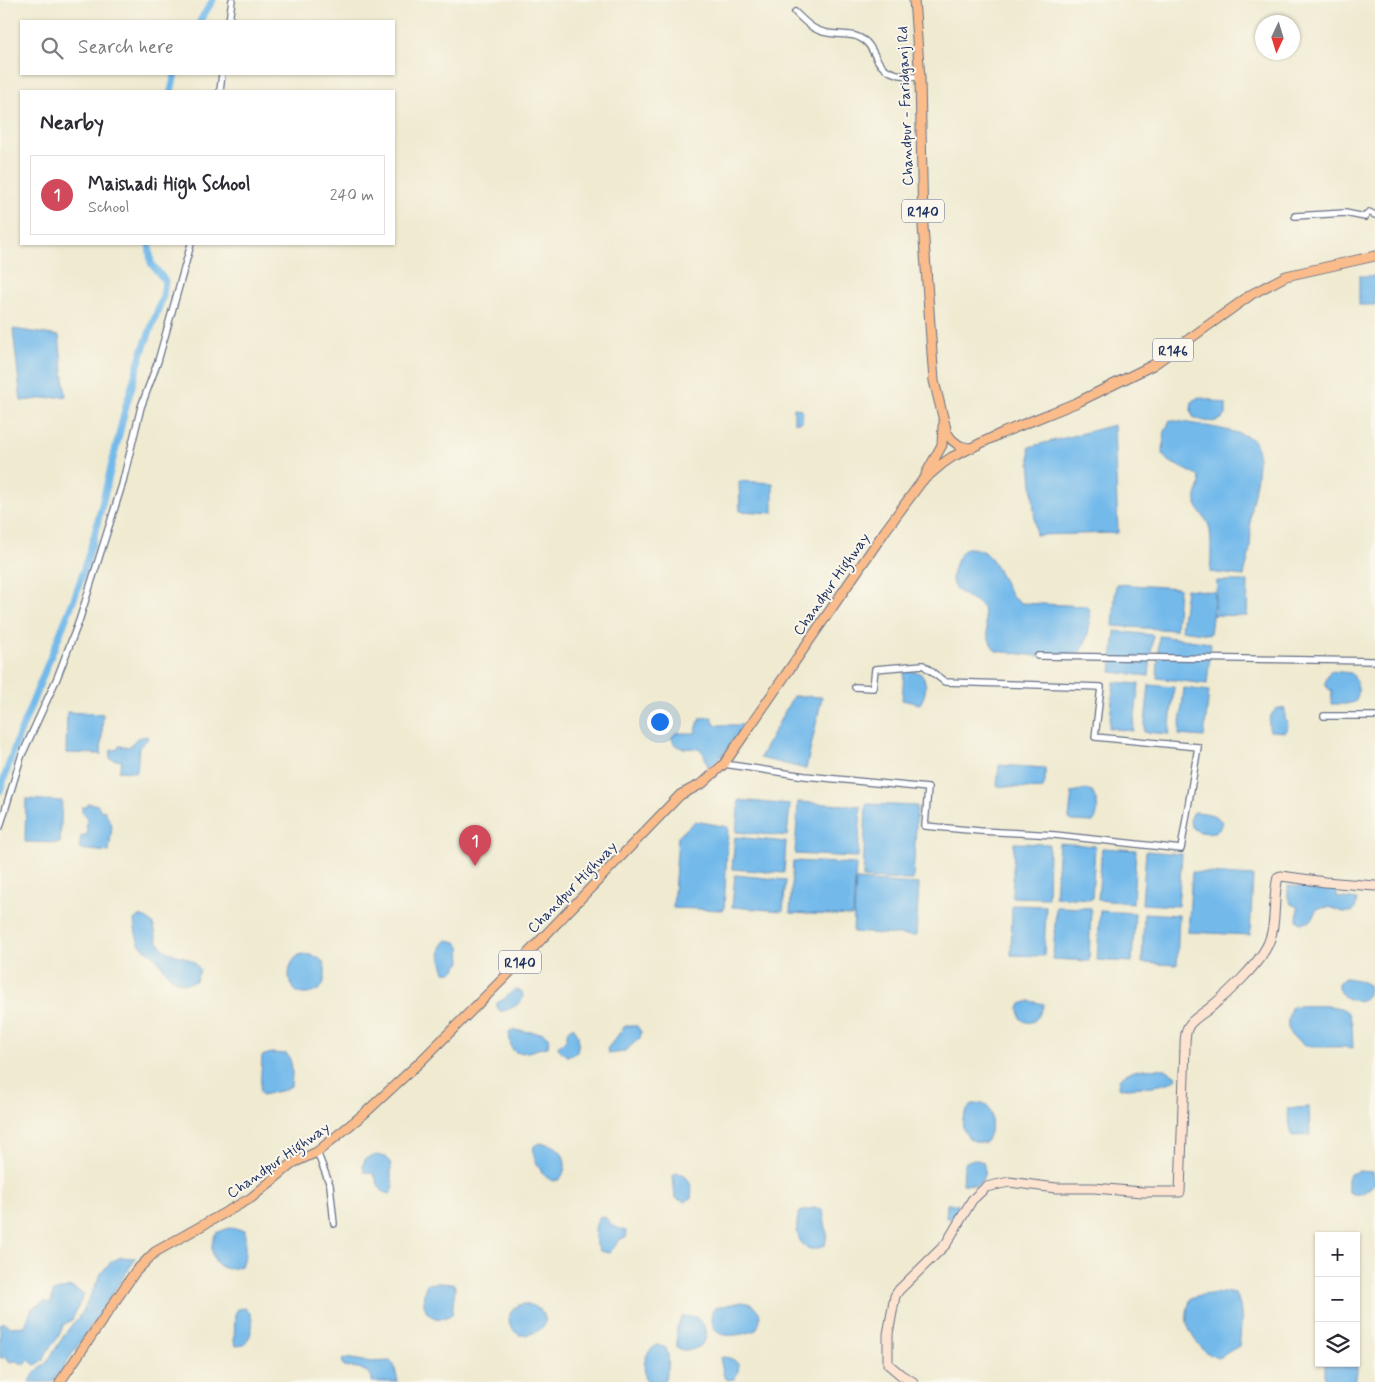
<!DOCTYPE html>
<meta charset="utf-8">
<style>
body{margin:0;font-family:Mynerve,sans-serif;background:#f7f7f7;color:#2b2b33}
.controls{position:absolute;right:15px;bottom:15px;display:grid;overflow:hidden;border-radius:0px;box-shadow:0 1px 4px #0004}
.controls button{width:45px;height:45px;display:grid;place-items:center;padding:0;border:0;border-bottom:1px solid #e1e1e2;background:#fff;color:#2b2b33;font:25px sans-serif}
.compass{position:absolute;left:1255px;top:15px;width:45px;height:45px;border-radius:50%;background:#fff;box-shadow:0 1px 4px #0004;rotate:184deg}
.you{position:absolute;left:659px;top:721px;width:18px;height:18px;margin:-12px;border:4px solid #fff;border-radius:50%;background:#1a73e8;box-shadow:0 0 0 8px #1a73e833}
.badge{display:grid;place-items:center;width:32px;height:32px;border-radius:50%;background:#d1495b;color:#fff;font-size:16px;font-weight:700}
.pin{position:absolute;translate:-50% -41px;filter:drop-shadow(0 1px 2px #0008)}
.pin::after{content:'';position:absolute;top:26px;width:18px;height:15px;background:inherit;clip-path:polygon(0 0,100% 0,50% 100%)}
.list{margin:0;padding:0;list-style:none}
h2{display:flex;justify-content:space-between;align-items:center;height:65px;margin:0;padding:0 20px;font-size:21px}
h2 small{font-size:16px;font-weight:400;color:#7c7c81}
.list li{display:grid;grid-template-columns:32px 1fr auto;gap:15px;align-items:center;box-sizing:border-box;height:80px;margin:0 10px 10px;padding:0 10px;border:1px solid #e1e1e2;border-radius:0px}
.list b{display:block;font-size:19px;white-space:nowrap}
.list p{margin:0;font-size:16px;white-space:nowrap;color:#7c7c81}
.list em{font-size:16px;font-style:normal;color:#7c7c81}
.icon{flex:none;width:28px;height:28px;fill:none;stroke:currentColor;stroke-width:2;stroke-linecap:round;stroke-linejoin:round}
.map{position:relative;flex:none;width:1375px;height:1382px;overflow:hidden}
.search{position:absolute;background:#fff;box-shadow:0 1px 4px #0004;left:20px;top:20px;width:375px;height:55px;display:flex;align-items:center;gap:12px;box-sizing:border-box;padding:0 18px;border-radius:0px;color:#7c7c81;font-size:19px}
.panel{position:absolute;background:#fff;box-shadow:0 1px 4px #0004;left:20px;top:90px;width:375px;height:155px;border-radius:0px}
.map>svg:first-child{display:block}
</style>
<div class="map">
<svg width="1375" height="1382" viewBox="0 0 1375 1382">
<rect width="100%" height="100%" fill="#fbf7ec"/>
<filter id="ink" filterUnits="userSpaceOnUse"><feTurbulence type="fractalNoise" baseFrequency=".02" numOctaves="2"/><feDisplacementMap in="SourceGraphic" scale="10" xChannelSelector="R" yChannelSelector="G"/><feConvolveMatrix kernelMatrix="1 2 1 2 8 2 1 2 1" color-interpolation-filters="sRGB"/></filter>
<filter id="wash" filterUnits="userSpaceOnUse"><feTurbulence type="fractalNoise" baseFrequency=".0096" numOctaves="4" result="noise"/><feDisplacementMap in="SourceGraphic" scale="20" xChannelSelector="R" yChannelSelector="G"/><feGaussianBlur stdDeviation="1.12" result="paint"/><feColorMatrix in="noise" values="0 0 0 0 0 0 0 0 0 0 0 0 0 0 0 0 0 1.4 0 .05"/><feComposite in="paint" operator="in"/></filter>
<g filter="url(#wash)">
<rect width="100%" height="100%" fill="#efead0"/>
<!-- water -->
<path fill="#73baeb" stroke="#4774a4" d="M1359 276H1375V305H1359Z
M13 329 59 336 66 396 21 401Z
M1199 397 1226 404V415C1218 425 1204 422 1193 417L1191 410 1192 401Z
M794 408 802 409V422H794Z
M1170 420C1186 423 1242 430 1253 440 1264 449 1254 494 1251 507 1249 519 1252 533 1250 546 1250 555 1246 566 1244 576L1210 572C1211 563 1212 534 1209 526 1206 517 1197 511 1196 502 1194 491 1203 488 1199 476L1168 461 1163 455 1164 434Z
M1114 425 1118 533 1036 535 1029 447Z
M739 481 773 483V513L740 511Z
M967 548C976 548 984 550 991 558L1012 596 1021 603 1086 606 1089 608C1092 622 1088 642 1079 653L1038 656 996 651C985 639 987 623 983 608 969 592 945 596 954 568 956 559 960 553 967 548Z
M1217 581H1248L1247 616 1214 615Z
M1116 584 1179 588 1176 630 1113 626Z
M1186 589 1215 592 1210 634 1181 630Z
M1115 631 1153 635 1149 676 1111 672Z
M1159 636 1211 643 1207 684 1157 678Z
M908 670 920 673C928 682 927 693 920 704L902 700 904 672Z
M1330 671 1351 673C1358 681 1361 692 1355 702L1346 704H1331L1332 691 1326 687 1325 683Z
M1114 682 1139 684 1133 731 1109 728Z
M1149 685 1174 687 1169 734 1144 732Z
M1184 688 1209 691 1204 737 1179 735Z
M793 696 822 697 806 769 760 758Z
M1278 708 1285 709V720L1288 722 1286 732 1270 731C1267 722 1270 713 1278 708Z
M67 712 103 714 101 754 66 753Z
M712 717 715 725H743C735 738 721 760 708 767L704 754 700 749C689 747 673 752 672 737L676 733H695L700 718Z
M147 736 148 739 139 747 137 772 119 771 122 761 110 759 111 749 117 750 119 746 129 747 137 738Z
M999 765 1045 768V782L1042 789 997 786Z
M1086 789 1092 791C1097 802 1101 812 1093 822L1072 821 1069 819 1072 792Z
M26 799 62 801 60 843 25 842Z
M739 800 790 805 787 836 736 832Z
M798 802 861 806 858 857 795 854Z
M88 803 98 805 101 811 104 810 112 825 109 852 79 849 81 836 88 834 86 824 88 819 82 812V807H86Z
M866 804 917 806 913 880 863 878Z
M1195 812C1205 813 1215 813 1222 822L1219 830C1207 836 1185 832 1191 815Z
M695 821 728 827 724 910 673 908 678 837Z
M735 837 786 842 784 873 732 869Z
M1014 843 1049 844 1048 898 1012 897Z
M1059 843 1095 846 1092 899 1055 897Z
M1102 848 1136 850 1133 903 1098 900Z
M1146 851 1182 854 1178 906 1142 904Z
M793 861 856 864 853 916 790 913Z
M1192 872 1253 876 1250 935 1188 932Z
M735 875 786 880 783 911 732 907Z
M856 880 919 884 916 936 853 932Z
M1288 886 1337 889V897L1357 900 1355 909 1352 912H1344L1329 907 1317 909C1310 920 1315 922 1300 923L1297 920 1298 907 1291 904 1288 897Z
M1012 905 1046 906 1044 956 1011 955Z
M1056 907 1091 908 1089 961 1053 959Z
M1100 911 1135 913 1132 962 1097 960Z
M1144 913 1179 915 1177 965 1142 963Z
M138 916C162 920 150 937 163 948 176 959 190 953 200 970L196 981C171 991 165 965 151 953 146 950 143 949 139 943 136 936 135 928 134 920Z
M447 940 456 942 460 947 461 962 453 972H445C441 960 436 949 447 940Z
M302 954C321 956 328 960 324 981 323 987 319 990 314 992 286 1004 281 961 302 954Z
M1345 978 1358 980 1368 985C1374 1009 1336 1003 1338 983Z
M515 989 522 992C523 995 523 998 522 1000 519 1005 505 1012 500 1011L497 1007V1003L504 999Z
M1030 1001 1044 1004C1040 1015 1033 1030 1020 1018L1019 1009 1021 1004Z
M1294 1006C1306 1006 1342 1003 1348 1013 1354 1022 1352 1038 1353 1048 1341 1045 1314 1049 1306 1045 1302 1044 1300 1040 1296 1039 1285 1034 1287 1018 1291 1008Z
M625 1026H637L641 1032 640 1038 624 1052 609 1054 607 1049Z
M573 1027C580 1034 579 1042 577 1052L572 1055 566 1056 558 1048 559 1045 566 1040 568 1030Z
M511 1030 543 1033 549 1038 548 1047C536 1048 527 1055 515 1052L511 1047 509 1032Z
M271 1053 287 1054C294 1065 292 1074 291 1086L284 1090 262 1095 260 1092 262 1056Z
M1165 1069 1175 1075 1177 1078C1167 1088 1137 1086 1121 1089L1118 1088 1119 1079C1130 1068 1150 1068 1165 1069Z
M973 1104C976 1104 982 1103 985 1105 996 1110 991 1136 985 1143 961 1143 955 1118 973 1104Z
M1309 1107 1310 1135 1292 1136 1287 1109Z
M539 1143C544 1144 550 1144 554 1146 577 1159 560 1201 540 1169 536 1161 532 1155 534 1146Z
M377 1155 386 1157 391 1164V1177L394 1186 392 1192 390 1194 383 1192 379 1187 374 1174 364 1172 363 1165 365 1159Z
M974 1159 983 1162C986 1171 985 1179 977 1185L963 1184 964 1167 966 1162Z
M1359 1171 1373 1172 1375 1183C1367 1191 1359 1199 1348 1191V1180L1350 1174Z
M677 1173 683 1174C691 1181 693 1188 691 1198L685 1202 675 1198 673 1176Z
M947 1204H958V1222H953L952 1218H946Z
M813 1208 822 1209 823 1211 827 1234 825 1245C802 1260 791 1231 800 1212Z
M599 1217H605L613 1226 626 1231 627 1236 619 1240 613 1249 609 1253 600 1251C593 1238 593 1230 599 1217Z
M229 1228 245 1230V1254L241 1266C217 1277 205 1253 216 1233Z
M121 1257 136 1258 64 1366 52 1382H29L35 1373 47 1362 67 1331 82 1313 102 1272 111 1262Z
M438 1283 454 1284 455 1288 452 1314C429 1329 417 1303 427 1284Z
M71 1287 84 1294 72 1320 63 1325C59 1342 47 1347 43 1361L35 1365 29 1360 25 1365 16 1361 9 1362 7 1357 0 1358V1325L4 1323 11 1327 25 1326 32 1308 45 1301 51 1304 53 1292Z
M1224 1292 1236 1294C1244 1310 1241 1329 1239 1346L1218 1358C1204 1355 1190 1336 1187 1322 1186 1313 1188 1306 1191 1298L1196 1296Z
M742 1302C758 1304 765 1315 756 1330 748 1334 723 1339 716 1331 711 1326 712 1317 712 1311L717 1307Z
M523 1304C553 1306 553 1335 520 1335 504 1327 506 1308 523 1304Z
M244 1308C257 1314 253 1336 244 1345L236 1346 234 1342 235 1314 238 1309Z
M683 1316 696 1317C721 1338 694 1357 677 1348V1327Z
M658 1345 666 1348C671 1361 668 1369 664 1382H647C642 1368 643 1351 658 1345Z
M723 1357C738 1358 743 1367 734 1379L728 1380 724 1377 720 1358Z
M344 1358 372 1362 390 1361 394 1365 398 1382H372V1378L369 1373 359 1368 344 1367 342 1359Z
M1356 1361 1357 1371 1355 1382H1325V1363H1356Z"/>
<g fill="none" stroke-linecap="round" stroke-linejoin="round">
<!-- canal -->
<path stroke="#73baeb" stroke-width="7" d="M200 21 213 0
M171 91 175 74
M0 791 17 740 76 594 94 537 126 406 142 352 163 296 165 281 151 263 149 244"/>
</g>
</g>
<g filter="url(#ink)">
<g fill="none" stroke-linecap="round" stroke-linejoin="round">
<!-- street casing -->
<g stroke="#657086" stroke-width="8">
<path id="street" d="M795 12C809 26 816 33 837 34 845 35 854 34 860 38 872 43 873 56 881 65 889 75 908 76 920 78
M229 21 232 0
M220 91 222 74
M1295 216 1345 213 1365 217 1369 212 1375 215
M1038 656 1375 661
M1324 716H1375
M724 764 805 776 928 788 925 826 980 831 1055 835 1181 849 1198 747 1095 737 1101 687 945 682 923 665 875 669 873 688 855 687
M0 827 21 757 57 678 79 621 122 485 141 407 158 361 191 244
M317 1152 330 1185 334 1224"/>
</g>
<!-- secondary casing -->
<g stroke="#657086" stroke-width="11">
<path id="secondary" d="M913 1382 901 1375 888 1364V1334L895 1296 899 1290 946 1244 972 1200 986 1187 1009 1182 1056 1188H1094L1142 1192H1180L1185 1046C1185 1040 1185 1033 1188 1027 1192 1019 1204 1013 1211 1007 1228 993 1255 968 1266 948 1278 927 1272 900 1278 877L1281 876 1325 882 1375 886"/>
</g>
<!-- primary casing -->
<g stroke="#657086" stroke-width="11">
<path id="primary" d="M914 0 920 78 923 226 934 381 947 433 952 440 960 446 969 448
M926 474 942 445 943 426
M60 1382 135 1272 155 1252 251 1198 293 1163 317 1152 365 1113 420 1062 505 977 680 795 703 783 724 764 885 531 922 481 942 464 952 457 1002 433 1078 402 1153 365 1252 294 1286 276 1375 256"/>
</g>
<!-- street -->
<use href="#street" stroke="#fff" stroke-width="5.5"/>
<!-- secondary -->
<use href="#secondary" stroke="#fde4d1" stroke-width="9"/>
<!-- primary -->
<use href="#primary" stroke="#fabc8b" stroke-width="9"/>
</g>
</g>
<g text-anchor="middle" stroke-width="4" stroke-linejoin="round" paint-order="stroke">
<!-- shield labels -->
<g fill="#fbf7ec" stroke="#5e6b89" stroke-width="1">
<rect x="902" y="199.5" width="42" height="23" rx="4"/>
<rect x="1153" y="338.5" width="40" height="23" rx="4"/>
<rect x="499" y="950.5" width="42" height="23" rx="4"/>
</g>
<g font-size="14" font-weight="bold" fill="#1b2f5e">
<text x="923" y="216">R140</text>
<text x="1173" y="355">R146</text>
<text x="520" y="967">R140</text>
</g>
<!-- street labels -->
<g font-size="15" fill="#1b2f5e" stroke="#fbf7ec">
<text transform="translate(905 106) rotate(-92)" y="5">Chandpur - Faridganj Rd</text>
<text transform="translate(831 584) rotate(-55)" y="5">Chandpur Highway</text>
<text transform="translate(572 887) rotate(-46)" y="5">Chandpur Highway</text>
<text transform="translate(278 1160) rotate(-35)" y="5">Chandpur Highway</text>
</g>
</g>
</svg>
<div class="controls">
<button>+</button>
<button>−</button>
<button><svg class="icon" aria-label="layers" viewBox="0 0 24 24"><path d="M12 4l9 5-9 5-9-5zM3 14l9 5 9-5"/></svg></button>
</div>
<svg class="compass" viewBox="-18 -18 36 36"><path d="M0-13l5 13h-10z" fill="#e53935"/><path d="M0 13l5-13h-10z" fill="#7c7c81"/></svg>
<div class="you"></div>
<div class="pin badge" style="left:475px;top:866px">1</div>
<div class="search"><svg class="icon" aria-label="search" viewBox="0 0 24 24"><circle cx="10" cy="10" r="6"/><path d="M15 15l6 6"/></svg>Search here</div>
<section class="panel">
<h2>Nearby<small></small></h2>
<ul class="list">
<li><span class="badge">1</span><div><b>Maishadi High School</b><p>School</p></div><em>240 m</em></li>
</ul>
</section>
</div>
